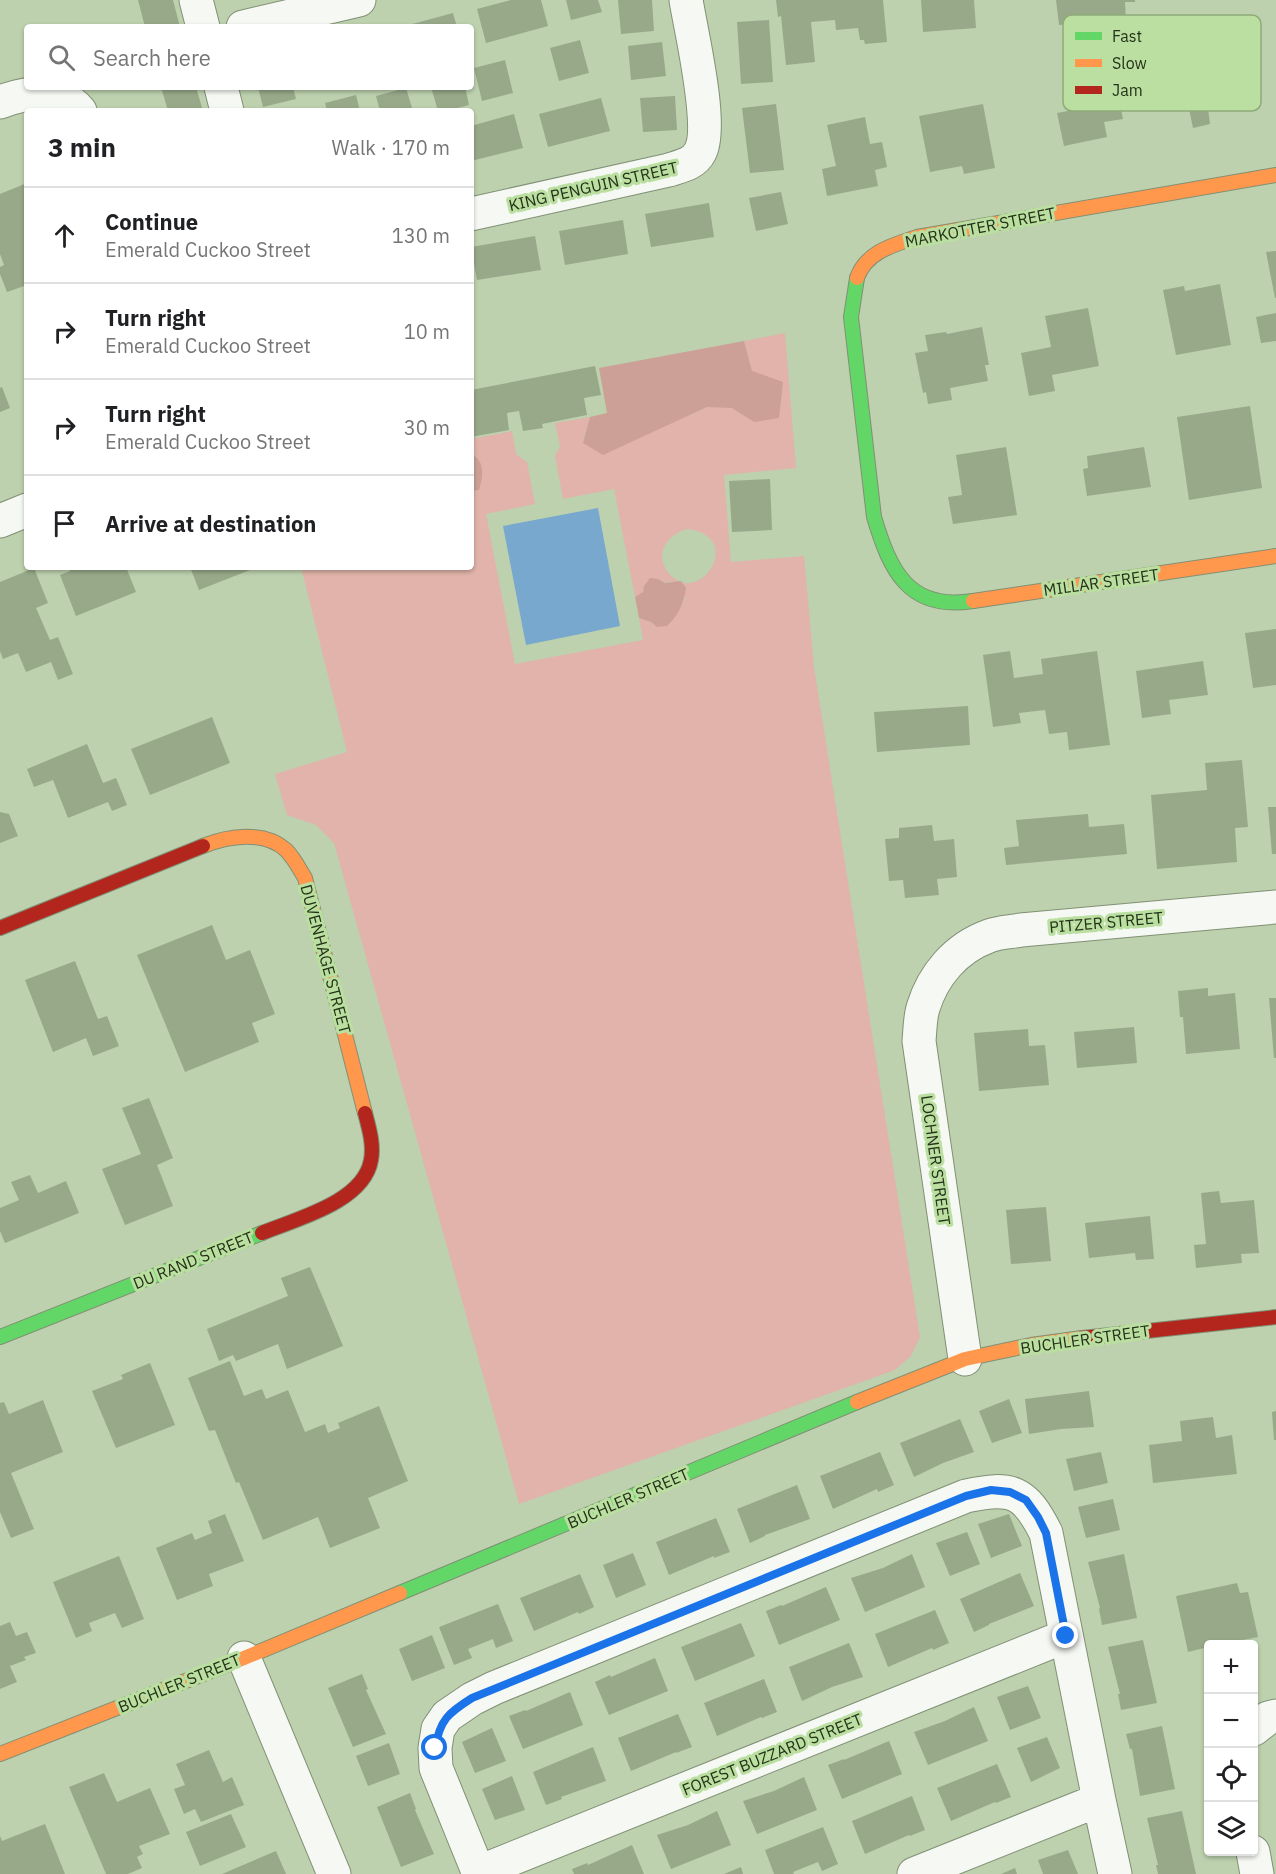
<!DOCTYPE html>
<meta charset="utf-8">
<style>
body{margin:0;font-family:"IBM Plex Sans",sans-serif;background:#f6f6f6;color:#202124}
.controls{position:absolute;right:18px;bottom:18px;display:grid;overflow:hidden;border-radius:6px;box-shadow:0 2px 4px #0004}
.controls button{width:54px;height:54px;display:grid;place-items:center;padding:0;border:0;border-bottom:2px solid #e0e0e0;background:#fff;color:#202124;font:30px sans-serif}
.stop{position:absolute;width:18px;height:18px;margin:-14px;border:4px solid #1a73e8;border-radius:50%;background:#fff}
.stop.end{background:#1a73e8;border-color:#fff;box-shadow:0 2px 6px #0008}
.list{margin:0;padding:0;list-style:none}
h2{display:flex;justify-content:space-between;align-items:center;height:78px;margin:0;padding:0 24px;font-size:26px}
h2 small{font-size:20px;font-weight:400;color:#757577}
.list li{display:grid;grid-template-columns:39px 1fr auto;gap:18px;align-items:center;box-sizing:border-box;height:96px;padding:0 24px;border-top:2px solid #e0e0e0}
.list b{display:block;font-size:22px;white-space:nowrap}
.list p{margin:0;font-size:20px;white-space:nowrap;color:#757577}
.list em{font-size:20px;font-style:normal;color:#757577}
.icon{flex:none;width:33px;height:33px;fill:none;stroke:currentColor;stroke-width:2;stroke-linecap:round;stroke-linejoin:round}
.map{position:relative;flex:none;width:1276px;height:1874px;overflow:hidden}
.search{position:absolute;background:#fff;box-shadow:0 2px 4px #0004;left:24px;top:24px;width:450px;height:66px;display:flex;align-items:center;gap:15px;box-sizing:border-box;padding:0 21px;border-radius:6px;color:#757577;font-size:22px}
.panel{position:absolute;background:#fff;box-shadow:0 2px 4px #0004;left:24px;top:108px;width:450px;height:462px;border-radius:6px}
.map>svg:first-child{display:block}
</style>
<div class="map">
<svg width="1276" height="1874" viewBox="0 0 1276 1874">
<rect width="100%" height="100%" fill="#bdd1ae"/>
<!-- green -->
<path fill="#e1b3aa" fill-rule="evenodd" d="M785 333 796 468 724 475 731 562 804 556 814 667 920 1337 911 1356 895 1370 519 1504 334 843 316 825 287 815 275 774 347 752 301 567H471V491L479 490 475 455 471 454V439L512 431 516 454 527 462 535 504 486 514 515 664 643 640 639 618 651 622 657 627 681 606 685 598 672 581 665 583 658 579 644 586 643 592 635 597 614 489 563 499 555 456 560 446 555 423 590 417 583 442 603 454 707 407H732L754 422 752 371 744 341ZM687 529C748 536 697 612 667 571 654 552 669 534 687 529Z"/>
<!-- forest -->
<path fill="#cca096" d="M744 341 752 371 783 382 779 418 754 422 732 408 707 407 603 455 583 443 590 417 607 413 599 368Z
M471 454C486 461 483 477 479 490L471 491Z
M650 578 658 579 665 583 681 581 686 588C684 603 678 616 667 626L657 627 651 622 639 618 635 597 643 592 644 586Z"/>
<!-- water -->
<path fill="#78a8ce" d="M598 508 620 626 526 645 503 526Z"/>
<!-- building -->
<path fill="#98a98a" d="M138 0H173L180 27H145Z
M511 0H541L548 26 486 43 477 9Z
M566 0H598L602 12 571 20Z
M618 0H652L654 31 621 34Z
M776 0H883L887 42 865 44 864 40H860L858 28 836 30 835 20 811 22 815 62 786 65 781 16 778 17Z
M921 0H974L976 28 923 32Z
M1056 0H1135V2H1125L1126 21 1109 22 1108 15 1093 16V22L1059 25Z
M453 13 457 27H405V26Z
M769 20 773 82 741 84 737 22Z
M580 40 589 73 559 81 550 48Z
M1220 40 1232 103 1208 108 1210 124 1193 128 1183 80 1176 81 1173 66 1157 69 1153 47 1169 44 1170 50Z
M662 42 666 76 631 80 628 46Z
M505 60 513 93 482 101 474 68Z
M1102 62 1108 92 1117 90 1123 119 1104 122 1107 137 1064 146 1057 113 1073 110 1065 69Z
M161 87H196L203 111H168Z
M258 87H293L296 99 263 107Z
M431 87H465L469 105 446 111H438Z
M406 88 413 111H380L376 96Z
M356 95 360 111H327L325 103Z
M675 96 677 130 643 132 640 98Z
M601 98 610 131 548 147 539 114Z
M776 104 784 170 750 173 742 108Z
M983 104 995 168 964 174 962 166 930 172 919 116Z
M514 114 523 148 471 161V126Z
M865 117 870 144 882 142 887 167 875 170 878 186 827 196 822 169 836 166 827 125Z
M27 183V285L7 292 0 274V267L4 265 0 254V194Z
M781 192 788 224 756 231 749 198Z
M709 203 714 237 651 247 645 214Z
M623 220 628 254 565 265 559 231Z
M535 236 541 270 477 280 471 247Z
M1276 251V298H1275L1266 252Z
M1220 284 1231 345 1176 355 1163 290 1184 286 1185 291Z
M1088 308 1099 366 1052 375 1055 391 1029 396 1021 353 1051 347 1045 316Z
M1276 313V341L1261 343 1256 317Z
M982 327 989 365H985L988 381 950 388 952 400 928 404 926 392 923 393 915 353 928 351 925 335 946 332 947 334Z
M595 366 601 395 584 398 587 415 542 424 543 428 523 431 519 411 507 413 509 430 471 437V390Z
M2 387 10 408 0 412V388Z
M1250 406 1262 488 1189 500 1177 417Z
M1006 447 1017 515 953 524 948 497 962 495 956 455Z
M1144 447 1151 487 1087 496 1083 469 1088 468 1087 456Z
M770 479 772 530 732 532 729 481Z
M68 567H126L136 592 76 616 60 575 70 571Z
M190 567H249L250 570 199 590Z
M34 568 48 603 36 608 50 640 58 637 73 674 58 680 51 662 26 672 18 653 3 659 0 651V582Z
M1276 629V685L1253 688 1245 633Z
M1010 651 1014 678 1043 674 1041 659 1097 651 1110 745 1069 750 1067 732 1049 734 1045 710 1019 713 1021 723 993 727 983 655Z
M1203 661 1208 695 1169 700 1171 714 1142 718 1136 671Z
M968 706 970 745 877 752 874 712Z
M212 717 230 763 150 795 131 749Z
M87 744 103 783 116 778 127 805 112 811 108 802 68 818 53 780 34 787 27 769Z
M1242 760 1248 827 1235 828 1237 862 1157 869 1151 795 1207 790 1205 763Z
M1268 807H1276V854H1272Z
M0 812 9 814 18 836 0 843Z
M1088 814 1089 827 1124 824 1127 854 1006 865 1004 848 1019 846 1016 820Z
M932 825 934 841 954 839 957 877 937 879 939 895 905 898 903 880 889 881 885 839 899 838V828Z
M212 925 226 960 250 950 275 1014 252 1023 259 1042 185 1072 137 955Z
M75 961 98 1019 107 1016 119 1046 93 1056 86 1038 53 1052 25 980Z
M1208 988V996L1235 993 1240 1049 1186 1054 1183 1017H1180L1178 991Z
M1269 998H1276V1058H1274Z
M1134 1027 1137 1063 1077 1068 1074 1032Z
M1028 1029 1029 1046 1045 1045 1049 1085 979 1091 974 1033Z
M149 1098 173 1158 157 1165 173 1206 125 1225 102 1169 141 1154 122 1108Z
M30 1175 38 1193 66 1181 79 1213 5 1243 0 1231V1208L19 1200 11 1182Z
M1219 1191 1221 1203 1254 1200 1259 1253 1241 1254 1242 1263 1196 1268 1194 1245 1206 1244 1201 1193Z
M1046 1207 1051 1261 1011 1264 1006 1210Z
M1150 1216 1154 1259 1136 1260 1135 1253 1089 1258 1085 1223Z
M310 1267 343 1346 287 1369 278 1344 236 1361 233 1355 219 1361 207 1329 288 1296 281 1278Z
M230 1361 244 1396 262 1389 266 1399 288 1390 305 1432 325 1424 328 1433 340 1428 338 1423 379 1406 408 1481 368 1498 380 1528 330 1548 318 1517 263 1540 239 1482 236 1483 215 1430 209 1431 188 1378Z
M150 1363 175 1425 116 1448 92 1391 123 1379 121 1375Z
M1089 1391 1094 1427 1061 1429 1029 1434 1025 1399Z
M1009 1399 1022 1433 992 1443 979 1411Z
M43 1400 63 1452 11 1473 34 1529 11 1538 0 1512V1403L4 1402 9 1414Z
M1276 1411V1440H1274L1272 1412Z
M1213 1417 1216 1438 1232 1435 1237 1474 1153 1483 1149 1445 1182 1441 1180 1421Z
M960 1419 974 1452 943 1463 914 1477 900 1443Z
M880 1452 894 1485 878 1492 877 1489 833 1509 820 1476Z
M1101 1452 1108 1483 1074 1491 1066 1459Z
M797 1485 810 1519 765 1535V1536L750 1543 737 1509Z
M1113 1499 1120 1530 1086 1538 1078 1507Z
M225 1514 244 1561 209 1574 213 1586 177 1600 156 1548 192 1533 195 1540 212 1533 208 1521Z
M1009 1514 1022 1546 991 1558 978 1524Z
M716 1518 730 1552 714 1558V1556L669 1575 656 1542Z
M967 1532 980 1564 950 1576 936 1543Z
M633 1553 646 1585 616 1598 603 1565Z
M912 1554 925 1587 865 1612 851 1578 883 1568Z
M1124 1554 1137 1618 1102 1625 1099 1609 1100 1608 1088 1562Z
M119 1556 144 1619 122 1628 115 1613 89 1623 92 1631 76 1638 53 1582Z
M1020 1573 1034 1606 989 1624V1625L974 1632 960 1599Z
M580 1574 594 1607 579 1614 578 1612 534 1631 520 1598Z
M1237 1583 1240 1593 1248 1592 1258 1637 1222 1644H1209L1208 1647 1188 1652 1176 1596Z
M826 1587 840 1620 779 1645 766 1611 781 1605 782 1606Z
M498 1604 513 1641 496 1648 493 1639 468 1649 472 1658 454 1665 439 1627Z
M935 1610 949 1643 933 1650 932 1648 888 1667 875 1634Z
M10 1622 16 1636 27 1632 36 1653 24 1657 26 1660 10 1666 17 1682 0 1689V1626Z
M741 1623 755 1656 695 1681 681 1647Z
M432 1635 445 1668 412 1681 399 1649Z
M1143 1640 1157 1703 1121 1710 1118 1694H1120L1108 1647Z
M849 1643 863 1677 832 1687 802 1701 789 1667Z
M655 1658 668 1691 609 1715 595 1682 610 1675 611 1677Z
M362 1674 368 1689 366 1690 386 1734 353 1747 328 1688Z
M764 1679 777 1712 762 1718 761 1717 717 1736 704 1703Z
M1028 1686 1041 1718 1010 1730 997 1697Z
M570 1692 583 1725 523 1749 509 1716 525 1710 526 1711Z
M974 1707 988 1741 928 1765 914 1732 945 1721Z
M678 1714 692 1747 676 1753V1752L631 1771 618 1738Z
M1162 1726 1175 1789 1140 1796 1132 1749H1130L1126 1734Z
M492 1728 506 1761 475 1773 462 1742Z
M1047 1737 1060 1768 1031 1782 1017 1748Z
M889 1741 902 1774 842 1799 828 1765 844 1759V1760Z
M389 1743 400 1774 368 1786 356 1756Z
M593 1747 606 1781 561 1797 562 1799 546 1805 533 1772Z
M209 1750 223 1782 232 1777 244 1805 201 1822 195 1809 184 1814 174 1789 185 1785 176 1764Z
M997 1764 1011 1797 996 1803 995 1802 951 1821 937 1788Z
M104 1773 117 1802 150 1788 170 1834 139 1846 143 1854 137 1857 142 1868 128 1874H106L69 1787Z
M512 1776 525 1810 495 1820 482 1789Z
M804 1777 817 1810 757 1834 743 1801 774 1791Z
M410 1793 416 1809 415 1810 434 1854 401 1867 377 1807Z
M912 1796 925 1830 910 1836 909 1835 865 1854 852 1821Z
M717 1811 731 1845 671 1869 657 1835 688 1825Z
M1182 1811 1196 1874H1158L1156 1865H1158L1147 1818Z
M231 1814 246 1847 200 1866 186 1832Z
M45 1824 65 1874H0V1836L2 1841Z
M823 1827 838 1864 822 1871 818 1862 793 1872 794 1874H774L765 1850Z
M632 1845 644 1874H574L572 1869 587 1863 588 1865Z
M1068 1850 1078 1874H1043L1038 1860Z
M276 1851 286 1874H222Z
M741 1867 743 1874H724Z
M1015 1868 1017 1874H1001Z"/>
<g fill="none" stroke-linecap="round" stroke-linejoin="round">
<!-- street casing -->
<g stroke="#819075" stroke-width="35">
<path id="street" d="M196 0 203 27
M243 27 359 0
M221 87 227 111
M0 102C27 92 59 86 80 111
M471 214 669 170C681 166 694 164 700 152 714 127 691 31 686 0
M0 521 27 510
M965 1359 919 1041C920 1030 920 1018 923 1008 933 975 956 948 989 936 999 932 1011 932 1021 930L1276 907
M244 1658 334 1874
M1254 1729 1268 1718 1276 1716
M1253 1852 1257 1874
M479 1872 1066 1636
M479 1874 436 1768 435 1748 438 1729 447 1716 472 1699 494 1688 966 1496C1012 1486 1025 1491 1046 1533L1099 1800 1115 1874
M914 1874 1099 1800"/>
</g>
<!-- fast casing -->
<g stroke="#819075" stroke-width="16">
<path id="fast" d="M857 278 851 317 874 517C890 570 908 611 973 601
M0 1337 262 1233
M400 1593 857 1402"/>
</g>
<!-- slow casing -->
<g stroke="#819075" stroke-width="16">
<path id="slow" d="M857 278C866 252 893 245 917 237L1276 175
M973 601 1276 556
M203 846C228 836 264 830 286 850 294 858 299 868 305 878L365 1113
M857 1402 965 1359 1031 1345 1082 1338
M0 1754 244 1658 400 1593"/>
</g>
<!-- jam casing -->
<g stroke="#819075" stroke-width="16">
<path id="jam" d="M0 928 203 846
M262 1233C296 1219 364 1202 371 1160 374 1145 369 1128 365 1113
M1082 1338 1276 1317"/>
</g>
<!-- street -->
<use href="#street" stroke="#f5f8f3" stroke-width="33"/>
<!-- fast -->
<use href="#fast" stroke="#63d668" stroke-width="14"/>
<!-- slow -->
<use href="#slow" stroke="#ff974d" stroke-width="14"/>
<!-- jam -->
<use href="#jam" stroke="#b3261e" stroke-width="14"/>
</g>
<g fill="none" stroke-linecap="round" stroke-linejoin="round">
<!-- route -->
<path stroke="#1a73e8" stroke-width="8" d="M435 1748C440 1720 448 1713 472 1698L966 1496 991 1490 1010 1492 1026 1500 1038 1517 1046 1533 1066 1636"/>
</g>
<g text-anchor="middle" stroke-width="6" stroke-linejoin="round" paint-order="stroke">
<!-- street labels -->
<g font-size="16" fill="#243219" stroke="#badfa0">
<text transform="translate(593 186) rotate(-13)" y="6">KING PENGUIN STREET</text>
<text transform="translate(980 227) rotate(-11)" y="6">MARKOTTER STREET</text>
<text transform="translate(1101 582) rotate(-8)" y="6">MILLAR STREET</text>
<text transform="translate(1106 922) rotate(-5)" y="6">PITZER STREET</text>
<text transform="translate(326 959) rotate(75)" y="6">DUVENHAGE STREET</text>
<text transform="translate(936 1160) rotate(82)" y="6">LOCHNER STREET</text>
<text transform="translate(193 1260) rotate(-22)" y="6">DU RAND STREET</text>
<text transform="translate(1085 1339) rotate(-8)" y="6">BUCHLER STREET</text>
<text transform="translate(628 1498) rotate(-23)" y="6">BUCHLER STREET</text>
<text transform="translate(179 1683) rotate(-22)" y="6">BUCHLER STREET</text>
<text transform="translate(772 1754) rotate(-22)" y="6">FOREST BUZZARD STREET</text>
</g>
</g>
<!-- legend -->
<rect x="1063" y="15" width="198" height="96" rx="9" fill="#badfa0" stroke="#8dab78" stroke-width="1.5"/>
<rect x="1075" y="32" width="27" height="8" fill="#63d668"/>
<rect x="1075" y="59" width="27" height="8" fill="#ff974d"/>
<rect x="1075" y="86" width="27" height="8" fill="#b3261e"/>
<g font-size="16" fill="#243219">
<text x="1112" y="42">Fast</text>
<text x="1112" y="69">Slow</text>
<text x="1112" y="96">Jam</text>
</g>
</svg>
<div class="controls">
<button>+</button>
<button>−</button>
<button><svg class="icon" aria-label="locate" viewBox="0 0 24 24"><circle cx="12" cy="12" r="6"/><path d="M12 2v4M12 18v4M2 12h4M18 12h4"/></svg></button>
<button><svg class="icon" aria-label="layers" viewBox="0 0 24 24"><path d="M12 4l9 5-9 5-9-5zM3 14l9 5 9-5"/></svg></button>
</div>
<div class="stop" style="left:435px;top:1748px"></div>
<div class="stop end" style="left:1066px;top:1636px"></div>
<div class="search"><svg class="icon" aria-label="search" viewBox="0 0 24 24"><circle cx="10" cy="10" r="6"/><path d="M15 15l6 6"/></svg>Search here</div>
<section class="panel">
<h2>3 min<small>Walk · 170 m</small></h2>
<ul class="list">
<li><svg class="icon" aria-label="ahead" viewBox="0 0 24 24"><path d="M12 20V5M6 11l6-6 6 6"/></svg><div><b>Continue</b><p>Emerald Cuckoo Street</p></div><em>130 m</em></li>
<li><svg class="icon" aria-label="right" viewBox="0 0 24 24"><path d="M7 20v-9h11M14 6l5 5-5 5"/></svg><div><b>Turn right</b><p>Emerald Cuckoo Street</p></div><em>10 m</em></li>
<li><svg class="icon" aria-label="right" viewBox="0 0 24 24"><path d="M7 20v-9h11M14 6l5 5-5 5"/></svg><div><b>Turn right</b><p>Emerald Cuckoo Street</p></div><em>30 m</em></li>
<li><svg class="icon" aria-label="arrive" viewBox="0 0 24 24"><path d="M6 21V4h12l-3 4 3 4H6"/></svg><div><b>Arrive at destination</b></div></li>
</ul>
</section>
</div>
